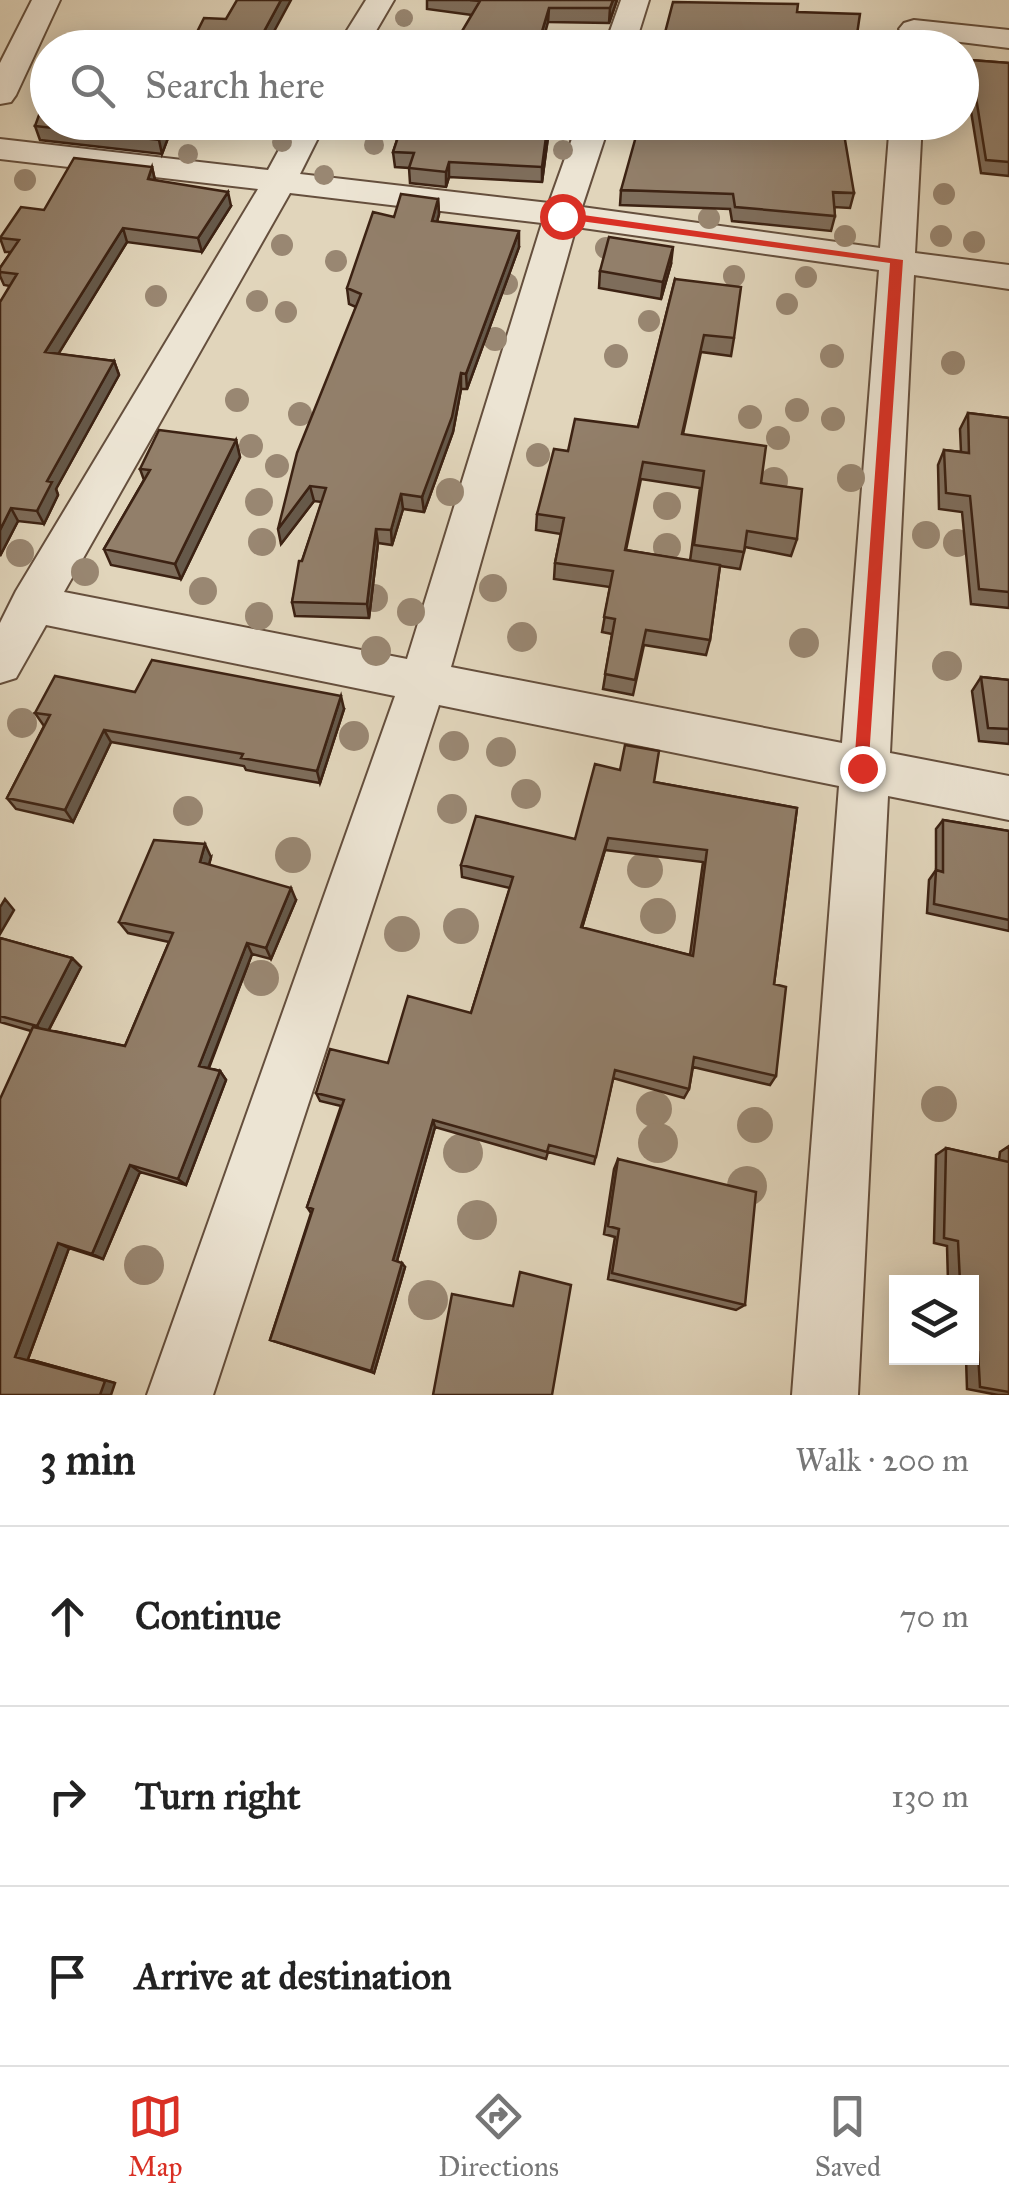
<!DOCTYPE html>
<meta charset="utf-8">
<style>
body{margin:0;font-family:"IM FELL Great Primer",serif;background:#f6f6f6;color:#222}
.controls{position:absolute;right:30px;bottom:30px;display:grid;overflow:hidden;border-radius:0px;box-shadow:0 5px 25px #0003}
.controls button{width:90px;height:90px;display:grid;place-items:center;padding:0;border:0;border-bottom:2px solid #e0e0e0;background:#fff;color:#222;font:50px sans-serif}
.stop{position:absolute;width:30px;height:30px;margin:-22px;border:8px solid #d93025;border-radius:50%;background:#fff}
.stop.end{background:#d93025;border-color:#fff;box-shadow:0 2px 10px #0008}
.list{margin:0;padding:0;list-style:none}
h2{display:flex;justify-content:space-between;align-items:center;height:130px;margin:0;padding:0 40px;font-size:42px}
h2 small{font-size:32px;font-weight:400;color:#767676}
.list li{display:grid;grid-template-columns:65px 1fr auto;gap:30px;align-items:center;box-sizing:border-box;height:180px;padding:0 40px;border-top:2px solid #e0e0e0}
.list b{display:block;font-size:38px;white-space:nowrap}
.list em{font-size:32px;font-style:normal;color:#767676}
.icon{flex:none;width:55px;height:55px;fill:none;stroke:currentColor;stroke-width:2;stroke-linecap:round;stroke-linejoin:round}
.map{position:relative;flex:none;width:1009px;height:1395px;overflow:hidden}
.search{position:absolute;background:#fff;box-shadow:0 5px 25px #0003;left:30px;right:30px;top:30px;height:110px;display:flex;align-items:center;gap:25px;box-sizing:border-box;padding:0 35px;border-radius:55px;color:#767676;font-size:38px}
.sheet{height:670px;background:#fff}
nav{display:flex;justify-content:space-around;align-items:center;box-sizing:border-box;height:140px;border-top:2px solid #e0e0e0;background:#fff;font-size:28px;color:#767676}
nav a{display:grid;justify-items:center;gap:5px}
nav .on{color:#d93025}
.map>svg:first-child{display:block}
</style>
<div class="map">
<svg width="1009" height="1395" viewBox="0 0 1009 1395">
<rect width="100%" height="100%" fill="#e1d5bb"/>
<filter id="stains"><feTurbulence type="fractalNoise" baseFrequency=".002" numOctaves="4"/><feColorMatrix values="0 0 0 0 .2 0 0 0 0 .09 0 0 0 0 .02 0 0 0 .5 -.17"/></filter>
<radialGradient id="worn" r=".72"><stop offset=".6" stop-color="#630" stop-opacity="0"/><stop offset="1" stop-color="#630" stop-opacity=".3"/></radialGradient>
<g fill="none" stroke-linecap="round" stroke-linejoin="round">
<!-- minor casing -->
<g stroke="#654f3d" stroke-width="4">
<path id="minor" d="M32 0H60L16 95 11 102 0 104V63Z
M366 0H394L366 48H336Z
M621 0H649L634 48H604Z
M914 20 1009 30V48L904 35 899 29 904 23Z
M294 122H326L300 174 549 203 578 122H610L582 207 880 248 890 122H922L915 253 1009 265V289L914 275 890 753 1009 776V820L888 796 858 1395H792L839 786 439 705 213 1395H147L395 696 46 625 16 678 0 683V623L16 591 258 189 0 159V139L268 170ZM290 193 542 223 407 659 64 592ZM576 227 879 270 842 743 451 667Z"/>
</g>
<!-- minor -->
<use href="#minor" fill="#ece4d3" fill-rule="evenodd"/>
</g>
<!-- trees -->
<g fill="#998772">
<circle cx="404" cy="18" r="9"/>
<circle cx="282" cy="142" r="10"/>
<circle cx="374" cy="145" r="10"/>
<circle cx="563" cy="150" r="10"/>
<circle cx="188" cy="154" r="10"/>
<circle cx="324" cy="175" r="10"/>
<circle cx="25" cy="180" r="11"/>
<circle cx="944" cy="194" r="11"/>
<circle cx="709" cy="218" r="11"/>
<circle cx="845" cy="236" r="11"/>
<circle cx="941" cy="236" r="11"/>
<circle cx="974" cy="242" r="11"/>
<circle cx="282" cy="245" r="11"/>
<circle cx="606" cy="248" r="11"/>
<circle cx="336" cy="261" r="11"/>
<circle cx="734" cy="276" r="11"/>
<circle cx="806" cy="277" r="11"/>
<circle cx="507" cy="284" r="11"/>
<circle cx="156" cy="296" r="11"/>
<circle cx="257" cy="301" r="11"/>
<circle cx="787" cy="304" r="11"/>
<circle cx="286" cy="312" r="11"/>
<circle cx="649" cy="321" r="11"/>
<circle cx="495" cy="339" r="12"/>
<circle cx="616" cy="356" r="12"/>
<circle cx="832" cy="356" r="12"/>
<circle cx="953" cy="363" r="12"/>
<circle cx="237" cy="400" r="12"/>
<circle cx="797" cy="410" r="12"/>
<circle cx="300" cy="414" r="12"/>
<circle cx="750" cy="417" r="12"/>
<circle cx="833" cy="419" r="12"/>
<circle cx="778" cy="438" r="12"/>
<circle cx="251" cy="446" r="12"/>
<circle cx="538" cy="455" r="12"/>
<circle cx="277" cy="466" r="12"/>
<circle cx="851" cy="478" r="14"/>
<circle cx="774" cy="481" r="14"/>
<circle cx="450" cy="492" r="14"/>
<circle cx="259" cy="502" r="14"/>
<circle cx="667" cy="506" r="14"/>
<circle cx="926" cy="535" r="14"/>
<circle cx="262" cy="542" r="14"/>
<circle cx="957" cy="543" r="14"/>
<circle cx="667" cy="547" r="14"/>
<circle cx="20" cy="553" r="14"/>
<circle cx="85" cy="572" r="14"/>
<circle cx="493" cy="588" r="14"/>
<circle cx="203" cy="591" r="14"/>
<circle cx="374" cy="598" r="14"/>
<circle cx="411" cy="612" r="14"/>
<circle cx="259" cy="616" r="14"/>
<circle cx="522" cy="637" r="15"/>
<circle cx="804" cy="643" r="15"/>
<circle cx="376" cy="651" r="15"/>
<circle cx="947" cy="666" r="15"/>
<circle cx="22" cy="723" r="15"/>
<circle cx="354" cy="736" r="15"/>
<circle cx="454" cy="746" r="15"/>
<circle cx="501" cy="752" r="15"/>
<circle cx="526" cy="794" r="15"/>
<circle cx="452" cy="809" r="15"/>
<circle cx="188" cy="811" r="15"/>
<circle cx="293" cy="855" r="18"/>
<circle cx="645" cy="870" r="18"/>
<circle cx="658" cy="916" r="18"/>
<circle cx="461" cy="926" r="18"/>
<circle cx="402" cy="934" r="18"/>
<circle cx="261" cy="978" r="18"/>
<circle cx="939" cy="1104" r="18"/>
<circle cx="654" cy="1109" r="18"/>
<circle cx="755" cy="1125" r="18"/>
<circle cx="658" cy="1143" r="20"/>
<circle cx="463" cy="1153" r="20"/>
<circle cx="747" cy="1186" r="20"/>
<circle cx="477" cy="1220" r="20"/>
<circle cx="144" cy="1265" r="20"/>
<circle cx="428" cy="1300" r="20"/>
</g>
<!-- wall -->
<path fill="#7e6d5b" stroke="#3c2213" stroke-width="2.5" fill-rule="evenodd" d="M427 0H617L609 23 548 22 472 15 427 9Z
M797 12 855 48H661Z
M970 60 1009 63V176L981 173 965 74Z
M174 122 162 154 40 140 35 126Z
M403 122H550L542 182 449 177 446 187 410 183 409 168 395 167 393 152Z
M152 167 155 180 231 206 202 252 127 242 58 354 114 361 119 375 56 489 58 495 44 524 18 521 0 556 10 286 4 285 0 276V268L11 252H5L0 238 44 210Z
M621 190 854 193 850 208 834 207 835 216 831 231 732 221 730 209 620 205Z
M438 199 439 214 437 222 519 247 467 389H461L453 432 424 512 403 509 392 545 378 543 369 618 295 616 292 602 302 561 322 502 314 501 281 544 356 307 349 304 347 288 394 217Z
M671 264 661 299 599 288 600 271Z
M675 279 734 338 731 356 701 352 683 434 761 483 797 539 791 556 745 547 740 569 720 566 710 640 706 655 644 645 633 695 603 689 612 634 602 632 610 587 554 579 555 563 561 534 536 530 537 514 568 451 638 427ZM641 479 700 488 690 561 626 550Z
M968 413 1009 418V608L971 604 962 512 939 509 938 465 944 450 961 452 960 429Z
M236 440 240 457 181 579 111 565 104 549 144 480 140 469Z
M981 677 1009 680V744L979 741 972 691Z
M135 692 344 709 320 783 246 770 244 766 111 742 73 822 16 809 7 798 44 726 35 713Z
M654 782 797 808 774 984 776 1076 770 1085 693 1067 689 1089 684 1098 613 1078 594 1164 548 1152 546 1159 435 1127 397 1261 405 1267 374 1373 270 1340 311 1213 307 1207 341 1106 320 1101 316 1093 388 1063 471 1013 510 888 462 877 461 865 575 839ZM605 850 703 862 690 955 582 928Z
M943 820 1009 831V931L927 913 929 880 936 870V829Z
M211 857 209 865 296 900 271 959 252 954 209 1068 220 1071 226 1080 186 1185 140 1172 103 1259 69 1248 28 1359 115 1383 0 1395 31 1031 0 1022V938L72 958 81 967 49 1030 125 1046 169 942 128 933 119 922Z
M1009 1146V1395H998L967 1389 966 1358H972V1282H948L947 1246 934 1243 936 1155 946 1148 999 1160 1000 1152Z
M618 1159 745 1305 736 1310 608 1279 615 1237 604 1234 614 1169Z"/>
<!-- shaded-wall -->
<path fill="#66594a" stroke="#3c2213" stroke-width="2.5" d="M281 0H291L265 48H255Z
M613 0H617L609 23 610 8Z
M549 8 548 22 541 48H537Z
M165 122H174L162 154 159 140Z
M548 122H550L542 182V167Z
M449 162V177L446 187V172Z
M152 167 155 181 148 179Z
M228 192 231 206 202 252 198 238Z
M438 199 439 214 433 237 432 221Z
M123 228 127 242 51 366 45 352Z
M519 231V247L467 389 466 374Z
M673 247 671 264 661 299 663 282Z
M114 361 119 375 56 489 58 495 44 524 37 511 47 481Z
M461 373V389L453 432 424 512 422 497Z
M236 440 240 457 181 579 175 564Z
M310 486 314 501 281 544 278 529Z
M401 494 403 509 392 545 391 530Z
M11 508 18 521 0 556V530Z
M376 529 378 543 369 618 367 604Z
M341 696 344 709 320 783 317 771Z
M104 730 111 742 73 822 65 810Z
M608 838 605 850 579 938 581 927Z
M205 844 211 857 206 875 200 862Z
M291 888 296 900 271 959 266 948Z
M5 899 14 910 0 934V907Z
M247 943 252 954 206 1074 199 1066Z
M72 958 81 967 46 1035 37 1026Z
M220 1071 226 1080 186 1185 178 1179Z
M433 1120 435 1127 396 1264 393 1260Z
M130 1165 140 1172 103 1259 92 1254Z
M58 1243 69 1248 28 1359 115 1383 111 1395H100L15 1357Z
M402 1263 405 1267 374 1373 371 1371Z"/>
<!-- building -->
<path fill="#927f6a" stroke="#3c2213" stroke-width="2.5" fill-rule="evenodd" d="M237 0H281L255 48H189L204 18 226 19Z
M470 0H613L610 8H549L537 48H452L480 1Z
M673 2 798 4 797 12 860 14 855 48H820L790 44V48H661Z
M970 60 1009 63V162L986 160Z
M42 107H48V122H165L159 140 35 126Z
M403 122H548L542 167 449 162 446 172 409 168 414 153 393 152Z
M640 122H842L854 193 833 192 835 216 735 207 733 194 621 190Z
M74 158 152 167 148 179 228 192 198 238 123 228 45 352 114 361 47 481 52 482 37 511 11 508 0 530V302L17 274 0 272V268L19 240 0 238 21 207 44 210Z
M401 194 438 199 432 221 519 231 466 374 461 373 452 417 422 497 401 494 391 530 376 529 367 604 292 602 299 561H302L326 488 310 486 278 529 297 453 361 294 347 288 373 212 394 217Z
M609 237 673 247 663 282 600 271Z
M675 279 741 287 734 338 704 335 682 434 766 446 761 483 802 489 797 539 747 531 744 552 694 545 704 471 643 462 625 550 720 565 710 640 646 630 635 680 605 674 615 619 604 617 613 571 555 563 564 518 537 514 554 449 568 451 575 419 638 427Z
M968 413 1009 418V592L979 589 970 496 946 493 944 450 969 453Z
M159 430 236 440 175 564 104 549 150 470 140 469Z
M152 660 341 696 317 771 241 758 243 754 104 730 65 810 7 798 50 715 35 713 55 676 135 692Z
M981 677 1009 680V729L988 728Z
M625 745 659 751 654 782 797 808 774 984 786 987 776 1076 694 1057 689 1089 615 1070 596 1157 549 1145 547 1152 433 1120 393 1260 402 1263 371 1371 270 1340 313 1209 307 1207 344 1100 316 1093 330 1049 388 1063 408 996 471 1013 513 877 461 865 476 816 575 839 595 764 620 770ZM608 838 707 850 693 956 581 927Z
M943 820 1009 831V920L934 904 936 870 943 872Z
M154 840 205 844 200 862 291 888 266 948 247 943 199 1066 220 1071 178 1179 130 1165 92 1254 58 1243 15 1357 105 1381 100 1395H0V1099L33 1027 125 1046 173 933 119 922Z
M0 938 72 958 37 1026 0 1016Z
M946 1148 1009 1162V1392L980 1387 978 1352 972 1350V1282H960L958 1241 944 1238Z
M618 1159 756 1192 745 1305 612 1273 619 1229 608 1226Z
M520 1272 571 1285 552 1395H433L452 1294 513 1306Z"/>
<!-- route -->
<path fill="#d93025" d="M562 212 903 260 868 773 862 775 854 768 890 263 558 218Z"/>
<rect width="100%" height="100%" filter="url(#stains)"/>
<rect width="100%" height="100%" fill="url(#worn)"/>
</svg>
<div class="controls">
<button><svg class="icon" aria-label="layers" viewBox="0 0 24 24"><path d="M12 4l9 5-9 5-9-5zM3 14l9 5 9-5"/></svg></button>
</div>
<div class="stop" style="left:562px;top:216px"></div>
<div class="stop end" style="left:862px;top:768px"></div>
<div class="search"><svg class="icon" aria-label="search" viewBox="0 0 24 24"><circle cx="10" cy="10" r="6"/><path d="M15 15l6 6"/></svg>Search here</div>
</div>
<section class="sheet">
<h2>3 min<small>Walk · 200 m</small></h2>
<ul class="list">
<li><svg class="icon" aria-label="ahead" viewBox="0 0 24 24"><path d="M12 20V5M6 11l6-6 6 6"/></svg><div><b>Continue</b></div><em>70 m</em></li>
<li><svg class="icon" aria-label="right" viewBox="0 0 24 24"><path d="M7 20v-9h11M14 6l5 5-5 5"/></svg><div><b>Turn right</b></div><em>130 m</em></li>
<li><svg class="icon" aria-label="arrive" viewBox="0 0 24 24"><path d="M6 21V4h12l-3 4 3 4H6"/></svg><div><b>Arrive at destination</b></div></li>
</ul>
</section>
<nav>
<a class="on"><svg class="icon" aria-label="map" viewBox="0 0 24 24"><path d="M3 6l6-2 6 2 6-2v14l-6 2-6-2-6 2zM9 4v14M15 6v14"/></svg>Map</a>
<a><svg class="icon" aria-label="directions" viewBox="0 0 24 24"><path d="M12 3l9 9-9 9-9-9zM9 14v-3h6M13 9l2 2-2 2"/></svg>Directions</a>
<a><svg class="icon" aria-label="saved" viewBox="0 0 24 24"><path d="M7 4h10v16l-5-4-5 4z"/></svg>Saved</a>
</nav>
